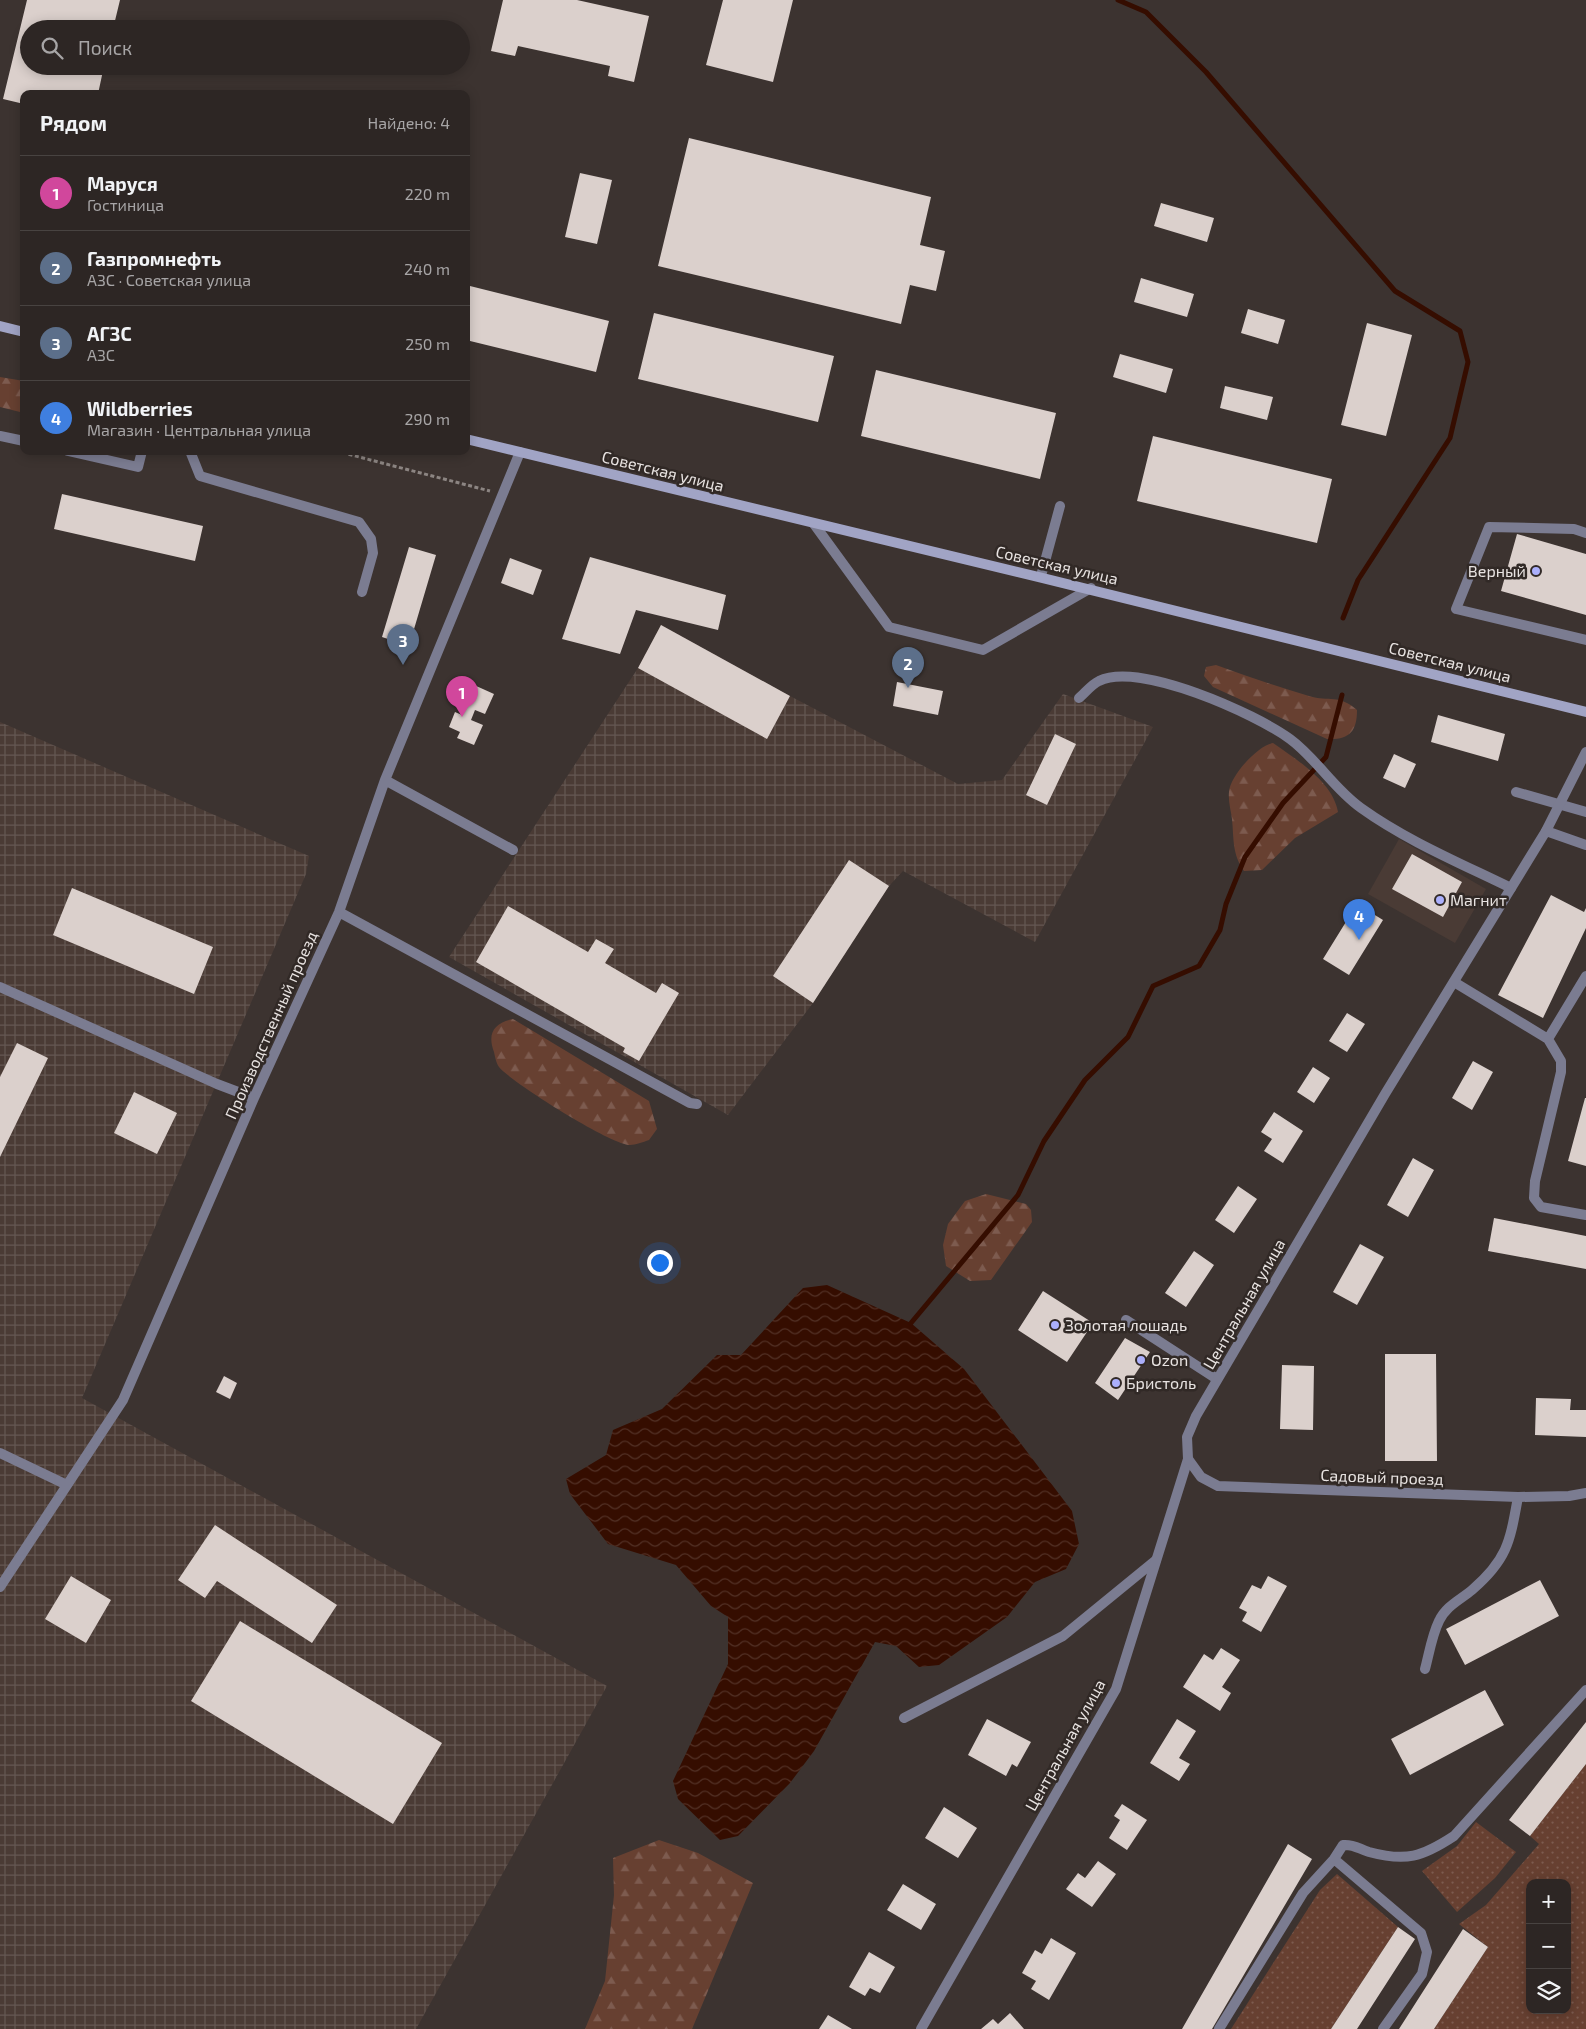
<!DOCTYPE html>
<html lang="ru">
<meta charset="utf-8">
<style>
body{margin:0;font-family:"Exo 2",sans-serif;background:#393231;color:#f1f3f6}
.controls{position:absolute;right:15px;bottom:15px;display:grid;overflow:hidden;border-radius:10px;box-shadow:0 2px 12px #0003}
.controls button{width:45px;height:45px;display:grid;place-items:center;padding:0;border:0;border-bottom:1px solid #484341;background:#2d2624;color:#f1f3f6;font:25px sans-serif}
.you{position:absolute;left:659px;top:1262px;width:18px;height:18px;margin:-12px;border:4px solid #fff;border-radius:50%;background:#1a73e8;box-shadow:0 0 0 8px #1a73e833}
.badge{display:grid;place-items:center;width:32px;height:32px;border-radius:50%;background:#d93025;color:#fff;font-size:16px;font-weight:700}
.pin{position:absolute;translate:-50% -41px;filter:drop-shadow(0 1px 2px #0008)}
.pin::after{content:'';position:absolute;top:26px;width:18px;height:15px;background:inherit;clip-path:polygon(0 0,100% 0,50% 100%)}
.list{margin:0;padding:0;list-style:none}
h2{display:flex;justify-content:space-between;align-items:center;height:65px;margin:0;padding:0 20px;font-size:21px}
h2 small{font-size:16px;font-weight:400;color:#a7a5a6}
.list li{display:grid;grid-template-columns:32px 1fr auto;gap:15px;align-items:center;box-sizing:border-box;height:75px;padding:0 20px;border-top:1px solid #484341}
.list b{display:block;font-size:19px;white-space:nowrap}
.list p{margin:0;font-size:16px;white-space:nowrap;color:#a7a5a6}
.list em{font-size:16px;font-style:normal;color:#a7a5a6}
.icon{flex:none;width:28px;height:28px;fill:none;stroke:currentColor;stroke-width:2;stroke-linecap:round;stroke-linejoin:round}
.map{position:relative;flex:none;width:1586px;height:2029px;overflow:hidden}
.search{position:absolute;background:#2d2624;box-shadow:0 2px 12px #0003;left:20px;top:20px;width:450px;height:55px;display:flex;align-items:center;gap:12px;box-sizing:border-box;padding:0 18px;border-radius:28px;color:#a7a5a6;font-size:19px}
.panel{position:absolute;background:#2d2624;box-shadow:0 2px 12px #0003;left:20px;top:90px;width:450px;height:365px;border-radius:10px}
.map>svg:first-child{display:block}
</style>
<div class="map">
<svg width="1586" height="2029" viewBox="0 0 1586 2029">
<defs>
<pattern id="industrial-grid" width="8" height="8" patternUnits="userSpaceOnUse" patternTransform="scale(1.25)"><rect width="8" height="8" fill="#4a3b35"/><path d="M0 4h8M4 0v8" fill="none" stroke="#645752"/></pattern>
<pattern id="forest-firs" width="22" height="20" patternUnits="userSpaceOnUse" patternTransform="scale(1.25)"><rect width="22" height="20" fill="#674031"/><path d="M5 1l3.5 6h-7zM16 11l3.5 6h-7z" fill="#7d5b4f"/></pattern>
<pattern id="garden-dots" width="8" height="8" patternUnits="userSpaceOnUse" patternTransform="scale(1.25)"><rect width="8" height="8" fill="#674031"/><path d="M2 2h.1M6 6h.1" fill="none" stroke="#7d5b4f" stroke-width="1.8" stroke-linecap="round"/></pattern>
<pattern id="water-waves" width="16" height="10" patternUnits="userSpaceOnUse" patternTransform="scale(1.25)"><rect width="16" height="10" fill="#350d00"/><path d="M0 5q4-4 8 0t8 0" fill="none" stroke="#523025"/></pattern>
</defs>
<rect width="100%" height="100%" fill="#3c3330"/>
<!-- built -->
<path fill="#4a3b35" d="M1399 839 1486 889 1455 943 1368 894Z"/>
<!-- industrial -->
<path fill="url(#industrial-grid)" d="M661 625 790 696 958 784 1002 780 1063 694 1153 727 1035 942 903 871 889 886 813 1003 728 1115 449 957 638 668Z
M0 722 309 856 306 874 82 1398 607 1686 416 2029H0Z"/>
<!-- forest -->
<path fill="url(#forest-firs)" d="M0 377 24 381V413L0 407Z
M1216 665C1247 676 1278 687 1309 696 1329 702 1339 694 1357 710 1357 732 1349 740 1327 739L1213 687 1204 676 1206 667Z
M1273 743C1297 760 1333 782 1338 812L1295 838 1262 870 1244 871C1232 854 1234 839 1232 819 1231 811 1228 801 1229 792 1230 776 1258 745 1273 743Z
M513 1019 649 1101 657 1129 649 1140C643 1142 635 1145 630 1145 611 1145 511 1082 499 1067 496 1063 495 1056 494 1052 487 1033 494 1023 513 1019Z
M986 1194 1026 1204 1031 1210 1032 1222 991 1280 970 1281 946 1266 943 1245 948 1224 965 1201Z
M659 1840 698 1853 753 1883 692 2029H585L605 1981 614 1895 613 1858Z"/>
<!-- garden -->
<path fill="url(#garden-dots)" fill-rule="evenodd" d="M1586 1764V2029H1434L1488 1947 1459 1924 1486 1905 1539 1844 1530 1836ZM1530 1883H1567V2010H1530Z
M1476 1822 1516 1852 1495 1878 1457 1912 1422 1871 1457 1846Z
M1337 1874 1398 1927 1331 2029H1231L1320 1890Z"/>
<!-- water -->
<path fill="url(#water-waves)" d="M827 1285 911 1323 964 1369 1072 1511 1079 1544 1066 1569 1035 1582 1007 1617 939 1665 919 1667 896 1646 875 1642 814 1751 790 1783 738 1836 720 1840 678 1799 673 1781 728 1664V1617L711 1606 676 1565 608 1544 570 1494 566 1479 606 1455 613 1430 662 1409 717 1355H741L803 1288Z"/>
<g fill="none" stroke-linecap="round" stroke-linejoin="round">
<!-- stream -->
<path stroke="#350d00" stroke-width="5" d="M1118 0 1146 12 1206 72 1395 291 1460 331 1468 362 1450 438 1358 580 1343 618
M911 1323 1018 1195 1044 1141 1085 1080 1128 1037 1153 986 1199 966 1220 930 1226 904 1245 857 1283 803 1326 757 1342 695"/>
</g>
<!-- building -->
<path fill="#dbd0cc" d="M27 0H120L113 29H29V66H104L98 94H24V104L3 99Z
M503 0H577L649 16 634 82 608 76 610 66 518 46 515 56 491 51Z
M723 0H793L773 82 706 65Z
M689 138 931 197 920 245 945 251 936 291 910 285 901 324 658 266Z
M580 173 612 180 597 244 565 237Z
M1161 203 1214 218 1207 242 1154 226Z
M1141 278 1194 294 1187 317 1134 302Z
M466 285 609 321 596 372 466 340Z
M1248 309 1285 320 1278 344 1241 333Z
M654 313 834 356 818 422 638 379Z
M1367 323 1412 335 1386 436 1341 425Z
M1120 354 1173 369 1166 393 1113 377Z
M876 370 1056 413 1040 479 861 436Z
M1225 386 1273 397 1267 420 1220 408Z
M1153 436 1332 479 1317 543 1137 501Z
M62 494 203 526 195 561 54 529Z
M1517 534 1586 554V615L1501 591Z
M409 547 436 555 409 646 382 637Z
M590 557 726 595 718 630 636 610 620 654 562 639Z
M510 558 542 570 533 595 501 583Z
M661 625 790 696 767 739 638 668Z
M897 682 943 691 938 715 893 706Z
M474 685 494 694 485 714 475 710 471 720 483 725 474 745 457 738 460 732 449 727 455 712 462 715Z
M1438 715 1505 734 1498 761 1431 742Z
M1055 734 1076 744 1047 805 1026 795Z
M1394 754 1416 764 1405 788 1383 778Z
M1412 854 1462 882 1443 917 1392 889Z
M849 860 889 886 813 1003 773 976Z
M72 888 213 947 194 994 53 935Z
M1551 895 1584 912 1586 908V928L1543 1018 1498 995Z
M1357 904 1383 920 1349 975 1323 959Z
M508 906 588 952 596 939 614 949 605 963 656 993 662 983 679 993 639 1061 623 1052 625 1048 476 962Z
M1347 1013 1365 1024 1347 1052 1329 1041Z
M17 1043 48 1058 0 1157V1077Z
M1473 1061 1493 1072 1472 1110 1452 1098Z
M1313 1067 1330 1078 1314 1103 1297 1092Z
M134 1092 177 1113 157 1154 114 1133Z
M1585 1098H1586V1166L1568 1161Z
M1274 1112 1303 1131 1283 1163 1264 1151 1272 1139 1261 1132Z
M1413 1158 1434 1170 1408 1217 1387 1205Z
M1238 1186 1257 1199 1234 1233 1215 1220Z
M1494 1218 1586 1236V1269L1488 1251Z
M1360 1244 1384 1257 1357 1305 1333 1292Z
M1194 1251 1214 1265 1186 1307 1165 1293Z
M1043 1291 1093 1323 1067 1362 1018 1330Z
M1125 1338 1150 1352 1118 1400 1095 1383Z
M1385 1354H1436L1437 1461H1385Z
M1282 1365 1314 1366 1313 1430 1280 1429Z
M224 1376 237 1383 230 1399 216 1392Z
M1536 1398 1571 1399 1570 1410H1586V1437L1535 1435Z
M215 1525 337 1605 312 1643 217 1581 205 1598 178 1580Z
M71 1576 111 1600 86 1643 45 1619Z
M1268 1576 1287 1586 1261 1632 1242 1621 1247 1612 1239 1608 1252 1585 1261 1589Z
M1540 1580 1559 1616 1465 1665 1446 1629Z
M240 1621 442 1743 393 1824 191 1701Z
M1221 1648 1240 1660 1222 1687 1231 1693 1220 1711 1183 1687 1204 1654 1213 1660Z
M1485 1690 1504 1725 1410 1775 1391 1739Z
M987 1719 1031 1742 1017 1767 1012 1764 1006 1776 968 1755Z
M1177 1719 1196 1731 1179 1758 1190 1764 1179 1781 1150 1763Z
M1586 1722V1764L1530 1836 1509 1820Z
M1122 1804 1147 1820 1127 1850 1109 1838 1120 1820 1114 1816Z
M944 1807 977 1828 958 1858 925 1838Z
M1288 1844 1312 1859 1212 2029H1182Z
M1098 1861 1116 1874 1092 1907 1066 1889 1078 1873 1085 1878Z
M903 1884 936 1904 921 1930 887 1910Z
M1398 1927 1415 1939 1357 2029H1331Z
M1463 1929 1488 1947 1434 2029H1399Z
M1051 1938 1076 1953 1049 2000 1031 1989 1036 1981 1022 1973 1035 1950 1042 1954Z
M869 1952 895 1967 880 1993 870 1988 865 1996 849 1987Z
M1010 2013 1024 2029H981L993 2019 998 2024Z
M828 2015 852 2029H819Z"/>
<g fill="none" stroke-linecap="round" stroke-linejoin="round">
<!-- path -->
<path stroke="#8c8582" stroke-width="3" stroke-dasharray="4 2.5" stroke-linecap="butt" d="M336 451 490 491"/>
<!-- service -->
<path stroke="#7b7c91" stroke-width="10" d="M190 451 200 476 359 522 371 539 373 553 362 592
M814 524 889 627 983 650 1091 588
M1586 533 1574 529 1489 527 1456 609 1586 640
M1041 576 1060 506
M1079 698C1085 693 1092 684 1099 681 1139 661 1256 714 1290 739 1316 758 1334 789 1361 808 1407 841 1460 863 1511 888
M385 780 513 850
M1516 792 1586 812
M1546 831 1586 845
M339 912 690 1103 697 1104
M1454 982 1548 1039 1561 1061V1072L1535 1181 1534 1198 1541 1207 1586 1215
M0 987 217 1084 254 1098
M1548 1039 1586 976
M1126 1320 1217 1379
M0 1453 67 1485
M0 1587 123 1400 254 1098 339 912 385 780 520 452
M1425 1669C1429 1654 1432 1635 1439 1621 1446 1606 1460 1600 1472 1590 1508 1559 1510 1541 1518 1497
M904 1718 1063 1636 1156 1560
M1334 1859 1421 1933 1427 1952 1422 1974 1383 2029
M1219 2029 1303 1893 1334 1859 1343 1845C1354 1844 1359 1849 1369 1852 1406 1862 1422 1857 1454 1836L1586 1690"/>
<!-- minor -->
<path stroke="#7b7c91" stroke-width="10" d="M0 436 24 441
M68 451 138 467 142 451
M921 2029 1116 1689 1188 1459"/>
<!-- tertiary -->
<path stroke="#7b7c91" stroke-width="10" d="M1586 752 1546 831 1385 1094 1196 1416 1187 1437 1188 1459 1201 1477 1218 1486 1518 1497 1569 1496 1586 1493"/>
<!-- secondary -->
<path stroke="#a1a4c5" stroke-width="10" d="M0 326 24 332
M466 439C840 528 1213 619 1586 712"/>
</g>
<!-- markers -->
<g fill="#abaffb" stroke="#312926" stroke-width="2">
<circle cx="1536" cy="571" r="5"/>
<circle cx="1440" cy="900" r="5"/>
<circle cx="1055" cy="1325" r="5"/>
<circle cx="1141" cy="1360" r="5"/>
<circle cx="1116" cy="1383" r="5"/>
</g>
<g text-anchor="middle" stroke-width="5" stroke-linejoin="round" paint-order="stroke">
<!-- street labels -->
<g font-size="16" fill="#e8e3e1" stroke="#312926">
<text transform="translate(663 471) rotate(14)" y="6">Советская улица</text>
<text transform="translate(1057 565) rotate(13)" y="6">Советская улица</text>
<text transform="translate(1450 662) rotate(14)" y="6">Советская улица</text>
<text transform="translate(271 1025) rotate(-66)" y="6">Производственный проезд</text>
<text transform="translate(1244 1304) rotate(-60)" y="6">Центральная улица</text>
<text transform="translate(1382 1477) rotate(2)" y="6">Садовый проезд</text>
<text transform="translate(1065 1745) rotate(-61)" y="6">Центральная улица</text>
</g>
<!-- poi labels -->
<g font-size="16" fill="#e8e3e1" stroke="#312926" text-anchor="start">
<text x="1526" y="577" text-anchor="end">Верный</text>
<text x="1450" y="906">Магнит</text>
<text x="1065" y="1331">Золотая лошадь</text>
<text x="1151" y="1366">Ozon</text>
<text x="1126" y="1389">Бристоль</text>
</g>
</g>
</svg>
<div class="controls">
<button>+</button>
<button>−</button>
<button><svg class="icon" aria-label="layers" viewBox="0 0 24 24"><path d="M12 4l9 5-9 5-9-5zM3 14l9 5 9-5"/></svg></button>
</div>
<div class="you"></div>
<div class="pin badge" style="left:462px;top:717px;background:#d1479c">1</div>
<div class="pin badge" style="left:908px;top:688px;background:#5c6f8a">2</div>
<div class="pin badge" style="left:403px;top:665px;background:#5c6f8a">3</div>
<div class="pin badge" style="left:1359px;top:940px;background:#3f7fe0">4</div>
<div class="search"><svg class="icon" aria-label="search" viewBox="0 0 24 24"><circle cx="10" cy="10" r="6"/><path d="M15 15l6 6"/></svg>Поиск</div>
<section class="panel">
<h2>Рядом<small>Найдено: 4</small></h2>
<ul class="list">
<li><span class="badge" style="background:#d1479c">1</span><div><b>Маруся</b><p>Гостиница</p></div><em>220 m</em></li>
<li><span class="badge" style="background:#5c6f8a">2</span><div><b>Газпромнефть</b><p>АЗС · Советская улица</p></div><em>240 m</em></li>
<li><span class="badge" style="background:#5c6f8a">3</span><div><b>АГЗС</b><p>АЗС</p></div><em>250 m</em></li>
<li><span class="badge" style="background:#3f7fe0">4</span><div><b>Wildberries</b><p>Магазин · Центральная улица</p></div><em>290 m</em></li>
</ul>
</section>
</div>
